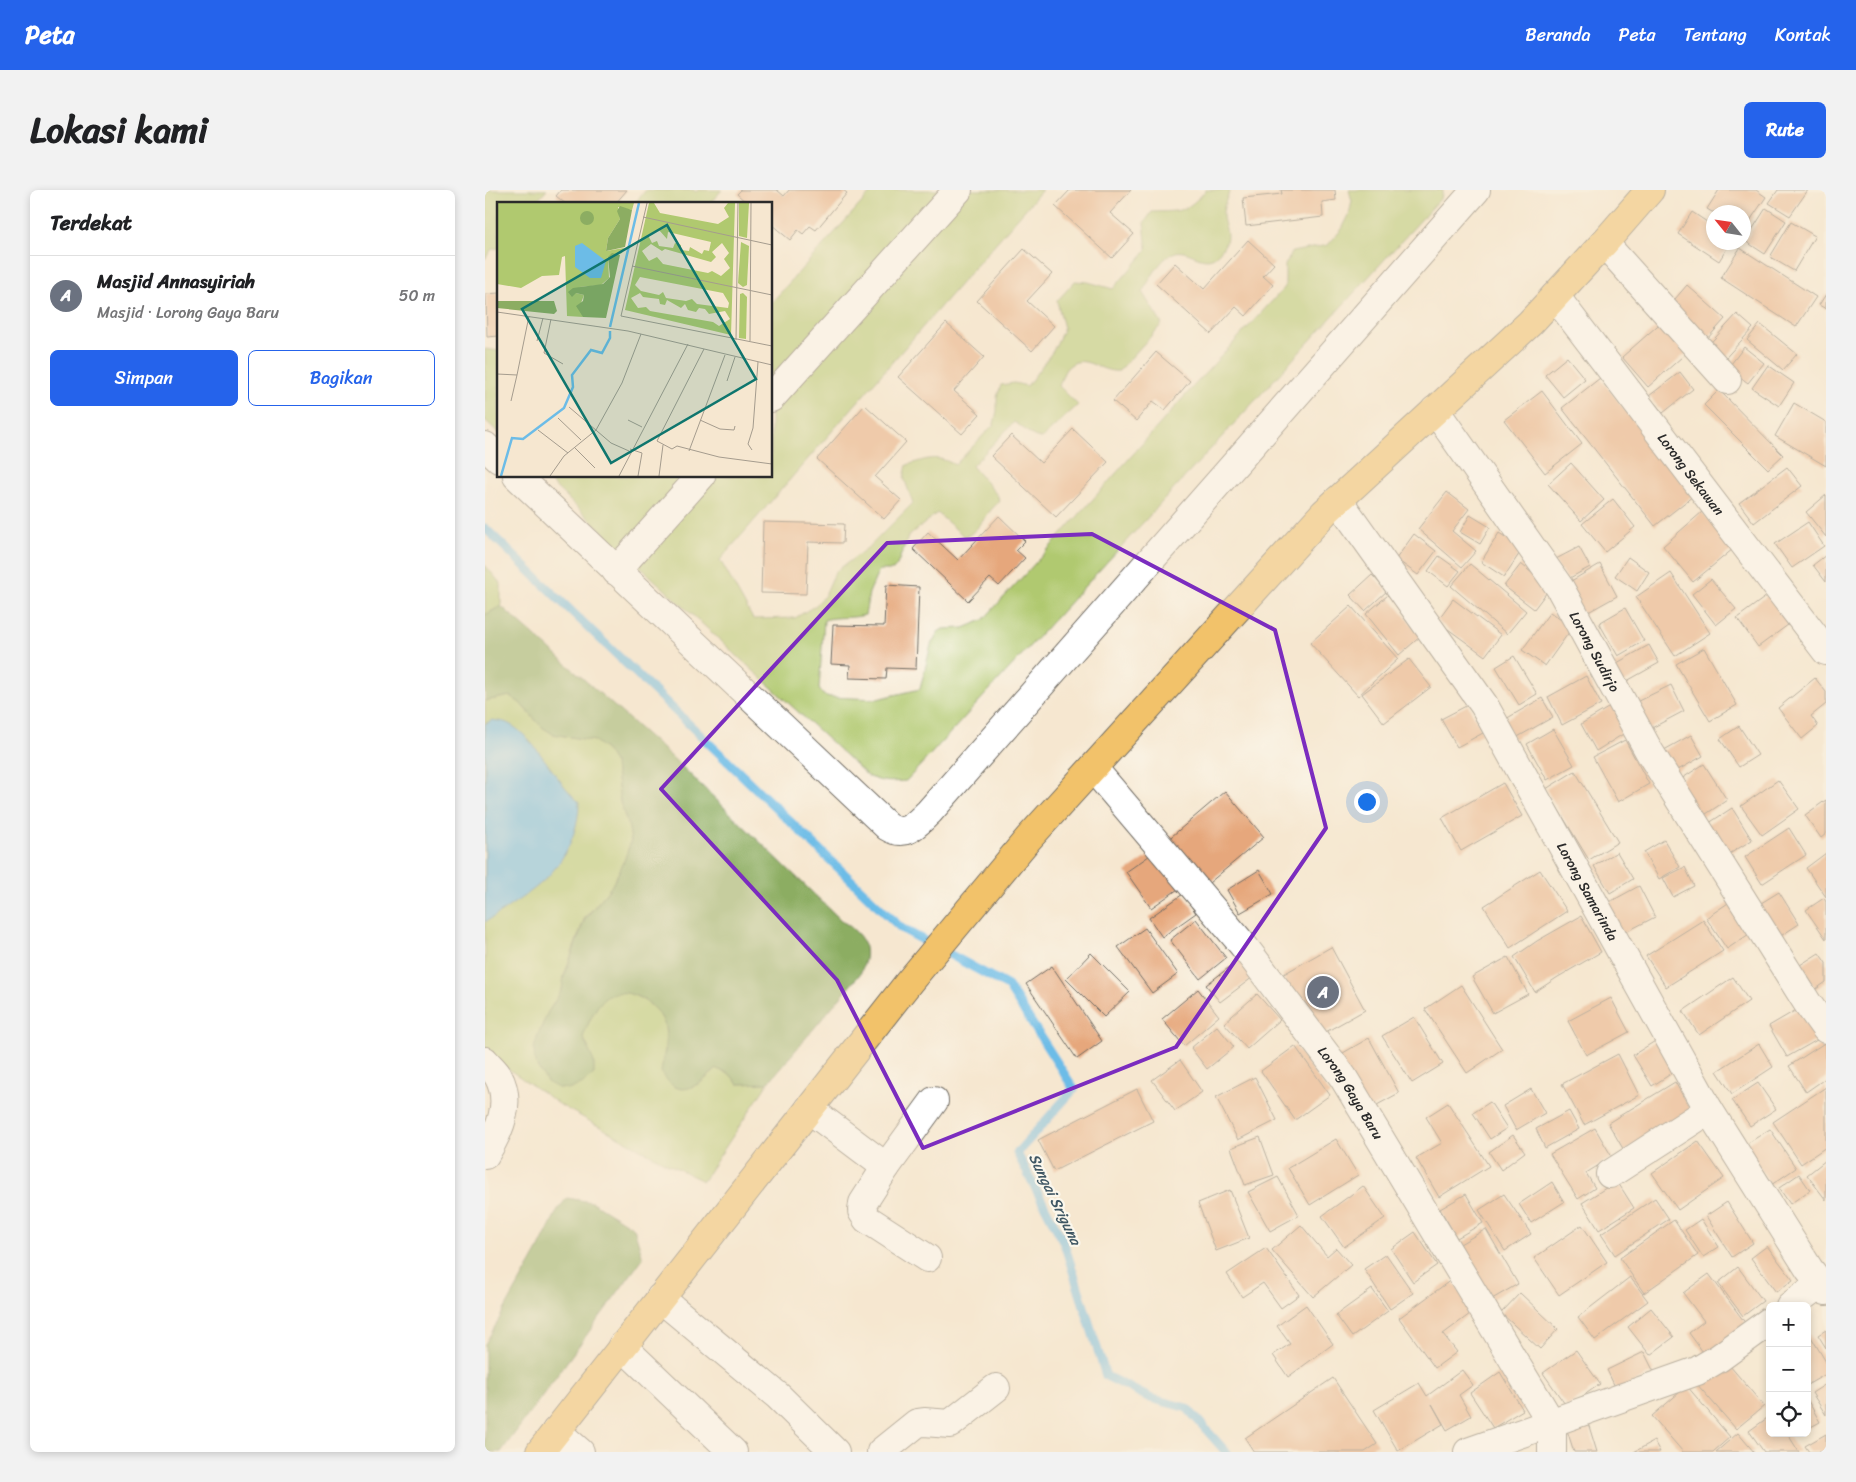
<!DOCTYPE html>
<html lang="id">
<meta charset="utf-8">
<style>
body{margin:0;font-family:Sriracha,sans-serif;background:#f2f2f2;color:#202124}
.controls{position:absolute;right:15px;bottom:15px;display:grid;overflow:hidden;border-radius:8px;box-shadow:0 2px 8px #0003}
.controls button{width:45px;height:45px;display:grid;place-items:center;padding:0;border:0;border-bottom:1px solid #e0e0e0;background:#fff;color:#202124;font:25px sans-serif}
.compass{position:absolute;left:1221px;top:15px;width:45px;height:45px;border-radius:50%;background:#fff;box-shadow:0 2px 8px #0003;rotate:300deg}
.you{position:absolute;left:881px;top:611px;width:18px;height:18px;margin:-12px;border:4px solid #fff;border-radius:50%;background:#1a73e8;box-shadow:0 0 0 8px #1a73e833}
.badge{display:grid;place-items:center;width:32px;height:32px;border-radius:50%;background:#2563eb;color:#fff;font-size:16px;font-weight:700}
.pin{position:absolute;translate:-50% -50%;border:2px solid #fff;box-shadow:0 1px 5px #0006}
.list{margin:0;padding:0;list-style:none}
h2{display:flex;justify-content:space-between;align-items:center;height:65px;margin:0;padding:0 20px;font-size:21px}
h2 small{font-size:16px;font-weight:400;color:#757577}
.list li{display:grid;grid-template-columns:32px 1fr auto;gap:15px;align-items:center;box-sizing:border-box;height:80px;padding:0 20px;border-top:1px solid #e0e0e0}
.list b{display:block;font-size:19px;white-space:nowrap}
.list p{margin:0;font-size:16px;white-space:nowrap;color:#757577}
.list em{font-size:16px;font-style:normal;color:#757577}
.actions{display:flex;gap:10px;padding:15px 20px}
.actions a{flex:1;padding:11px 0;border:1px solid #2563eb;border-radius:8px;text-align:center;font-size:18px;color:#2563eb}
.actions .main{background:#2563eb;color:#fff}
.icon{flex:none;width:28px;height:28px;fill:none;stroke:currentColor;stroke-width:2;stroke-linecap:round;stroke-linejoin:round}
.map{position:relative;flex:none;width:1341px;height:1262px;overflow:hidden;border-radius:8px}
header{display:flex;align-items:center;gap:30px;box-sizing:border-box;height:70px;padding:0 25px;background:#2563eb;color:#fff}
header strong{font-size:24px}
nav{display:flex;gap:28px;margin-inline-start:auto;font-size:18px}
.intro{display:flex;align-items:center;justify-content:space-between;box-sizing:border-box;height:120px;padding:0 30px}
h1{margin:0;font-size:35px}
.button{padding:12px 22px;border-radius:8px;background:#2563eb;color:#fff;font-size:18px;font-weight:700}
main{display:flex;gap:30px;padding:0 30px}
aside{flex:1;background:#fff;border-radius:8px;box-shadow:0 2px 8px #0003}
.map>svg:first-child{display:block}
</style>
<header>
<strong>Peta</strong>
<nav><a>Beranda</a><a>Peta</a><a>Tentang</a><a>Kontak</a></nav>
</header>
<div class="intro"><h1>Lokasi kami</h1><a class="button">Rute</a></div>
<main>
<aside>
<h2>Terdekat<small></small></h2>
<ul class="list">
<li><span class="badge" style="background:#6b7280">A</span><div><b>Masjid Annasyiriah</b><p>Masjid · Lorong Gaya Baru</p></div><em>50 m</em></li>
</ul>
<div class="actions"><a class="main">Simpan</a><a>Bagikan</a></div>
</aside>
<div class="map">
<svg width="1341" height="1262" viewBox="0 0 1341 1262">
<rect width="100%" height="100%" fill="#fbf7ec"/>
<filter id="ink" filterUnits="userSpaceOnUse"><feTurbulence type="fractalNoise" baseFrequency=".02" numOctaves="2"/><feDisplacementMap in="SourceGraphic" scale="10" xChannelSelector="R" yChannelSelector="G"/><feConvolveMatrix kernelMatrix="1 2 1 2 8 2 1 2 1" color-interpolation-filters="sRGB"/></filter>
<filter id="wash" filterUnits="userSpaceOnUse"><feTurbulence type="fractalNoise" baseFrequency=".0096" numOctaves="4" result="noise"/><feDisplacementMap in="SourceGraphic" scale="20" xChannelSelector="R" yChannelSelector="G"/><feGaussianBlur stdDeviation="1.12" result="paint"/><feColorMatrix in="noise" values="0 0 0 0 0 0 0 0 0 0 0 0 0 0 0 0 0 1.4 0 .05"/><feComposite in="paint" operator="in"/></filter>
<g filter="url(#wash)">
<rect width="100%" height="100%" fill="#f6e7d0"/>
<!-- green -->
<path fill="#b0c96f" stroke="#6e7a4d" d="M0 0H62L49 14H14V58L7 59 0 69Z
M161 0H209L211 2 213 0H237L224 14H149Z
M388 0H557L235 370 268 429 310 428 331 415 340 405 350 382 385 356 428 313 419 288 422 275C442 269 451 264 470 275L509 234 512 221V207L516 195 529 193 542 196 568 161 579 138 572 111 590 91 603 92 628 99 662 60 659 33 667 22C697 21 700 23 721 0H745C742 7 739 15 738 22 737 36 748 44 737 59 721 83 704 55 688 63 674 70 665 90 657 102L677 134 634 181C614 183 598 161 582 178 578 182 576 191 574 196L593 215 557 248C546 248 539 237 529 232L487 276 513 306 514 312C501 322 495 341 480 347L452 323 423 347 412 375 408 380H394L384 403 380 425C365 429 352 426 339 430L334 499 338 505 345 507 392 509 435 499 446 455 453 442 458 439 479 438 498 430 576 345 715 189 800 97V75L807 62 843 55 857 39 864 25 867 11 864 0H958L956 8 421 591C406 592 397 593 383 586L152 374 59 286H286V113Z
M0 159 14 161V243L0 230Z
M0 375 16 394V416L0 425Z
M25 506 35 513 57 537 68 544 110 551 122 561 130 574 135 612 144 638 146 651 138 674 126 697 99 729 79 786 77 800 63 822 53 845 49 859H104L98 847C103 833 112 810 127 803 143 796 176 818 179 834 182 846 181 857 178 869L213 895 232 879 245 884 253 894 283 893 218 991 179 972 77 916 0 863V511Z"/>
<!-- forest -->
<path fill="#8cad62" stroke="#5c6c46" d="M16 416 188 568 357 731C379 745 387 759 375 784L283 893 253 894 245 884 232 879C220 888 203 907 187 895 183 892 179 886 176 882 178 867 185 849 179 833 177 826 166 814 159 810 122 789 110 816 98 847L109 872V884L98 893 86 899 73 898 62 892 50 873 49 859 53 845 63 822 77 800 79 786 100 729 126 697 138 674 146 651 144 638 135 612 130 574 122 561 110 551 68 544 57 537 35 513 25 506 0 511V425Z
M82 1008 107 1012 149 1038 158 1068 16 1262H0V1154L53 1060 73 1019Z"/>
<!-- water -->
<path fill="#6cbce7" stroke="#4c7489" d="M7 530C12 531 18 531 22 533 49 545 70 591 94 612 94 643 78 674 55 694 47 701 38 707 29 713 20 719 10 727 0 732V534Z"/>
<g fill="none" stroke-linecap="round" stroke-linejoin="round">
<!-- stream -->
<path stroke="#6cbce7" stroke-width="9" d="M0 338 416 738 523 796 589 899 532 963 579 1053 621 1186 665 1208 702 1218 741 1262"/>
</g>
<g id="blocks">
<!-- building -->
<path fill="#e6a77c" d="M76 0H142L130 14H81L71 6Z
M256 0H292L299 6 304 0H358L362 3 331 40 325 36 318 44 313 40 305 50 286 34V14H263L252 4Z
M585 0H646L625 23 649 44 627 68 570 16Z
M796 0H850L851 10 837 12 838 27 761 36 758 8 797 4Z
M1234 0H1271L1281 7 1258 41V22H1227L1222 19Z
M1293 0H1323L1305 26 1284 13Z
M1281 18 1301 31 1280 64 1260 51Z
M1207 22 1228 36V52H1246L1234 71 1193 44Z
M1306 32 1330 46 1309 81 1285 67Z
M763 50 789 74 778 86 788 95 761 126 751 117 726 144 671 94 690 73 719 99Z
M1255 58 1331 107 1311 137 1236 88Z
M539 59 567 84 542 111 569 136 547 161 492 111Z
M1202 95 1240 129 1221 150 1184 116Z
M14 103V146L2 147 1 104Z
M1341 104V119L1334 115Z
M1252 124 1268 138 1234 175 1219 160Z
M1180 129 1206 159 1163 197 1137 167Z
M461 133 499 167 469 201 495 224 477 244 413 187Z
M1275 134 1312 164 1298 180 1262 150Z
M1259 157 1279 173 1263 193 1243 178Z
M671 162 705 191 680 220 668 211 651 231 628 211Z
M1082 167 1100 189 1078 207 1060 185Z
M1283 175 1309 193 1294 216 1267 198Z
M1195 182 1208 199 1178 223 1164 206Z
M1115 188 1208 306 1170 336 1077 218Z
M1234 200 1298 265 1283 279 1219 215Z
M1057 201 1097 254 1060 283 1019 230Z
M1309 213 1341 232V276L1290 246Z
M380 215 421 252 390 287 416 310 399 329 332 269Z
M588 239 623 272 571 327 506 266 526 245 556 273Z
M1086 273 1119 310 1096 331 1063 294Z
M1302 277 1317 296 1269 333 1254 313Z
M962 302 984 319 967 341 991 361 977 377 933 339Z
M1341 305V347L1321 322Z
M1128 309 1150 337 1120 362 1097 334Z
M1217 322 1248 359 1208 392 1178 356Z
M985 325 1005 337 995 354 975 342Z
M514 326 540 351 531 360 540 368 514 396 505 388 483 411 428 359 443 342 473 370Z
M278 332 359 334 358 353 323 352 321 404 276 403Z
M1323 332 1339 356 1307 378 1290 354Z
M1014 343 1038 358 1019 387 996 372Z
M929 344 951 361 933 385 911 369Z
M1094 357 1105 377 1081 390 1069 370Z
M1341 365V392L1328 375Z
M954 366 975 381 963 396 943 381Z
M1143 367 1164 382 1152 401 1130 386Z
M985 374 1041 421 1022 444 966 396Z
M1036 374 1065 398 1049 419 1019 396Z
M1115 374 1132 406 1098 425 1081 394Z
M1186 383 1225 443 1190 466 1151 407Z
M887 385 902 401 880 421 865 405Z
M1226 389 1251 419 1231 435 1207 404Z
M401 395 434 397 431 479 402 478 401 489 364 488 365 475 346 474 348 435 399 436Z
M1290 400 1311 429 1273 457 1252 428Z
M903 405 936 446 914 465 881 424Z
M968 409 1016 445 1000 466 952 431Z
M866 416 913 469 873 506 825 453Z
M1140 418 1159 451 1133 466 1114 433Z
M1065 422 1087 438 1060 476 1037 460Z
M1164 455 1174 473 1133 496 1123 478Z
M1219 458 1252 515 1225 531 1191 474Z
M1029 466 1052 504 1034 515 1011 477Z
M924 469 946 497 899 533 877 504Z
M1101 486 1116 514 1077 535 1063 507Z
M1330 488 1341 502V514L1326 526 1333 536 1317 549 1293 518Z
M1186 495 1199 521 1161 541 1147 514Z
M1057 508 1068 527 1029 549 1019 530Z
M983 515 998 543 972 557 956 529Z
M1128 515 1143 541 1111 561 1096 534Z
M1254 536 1273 565 1254 577 1235 549Z
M1068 539 1089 575 1062 590 1042 554Z
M1206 545 1218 566 1184 585 1172 564Z
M1140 550 1164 594 1133 612 1108 567Z
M1219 574 1242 610 1215 628 1193 591Z
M1090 581 1133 652 1104 670 1061 599Z
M1293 590 1314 619 1277 645 1256 616Z
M1018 593 1037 626 976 661 957 628Z
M740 601 779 647 718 698 680 652Z
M1341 610V644L1336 648 1320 625Z
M1247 618 1267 650 1241 666 1221 635Z
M1304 638 1321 665 1277 694 1260 667Z
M1179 650 1195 677 1174 689 1159 662Z
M671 661 696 697 666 718 641 682Z
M1132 662 1148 689 1125 703 1109 676Z
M1341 663V707L1321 678Z
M1200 677 1209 696 1188 707 1178 688Z
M774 680 788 704 755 723 742 700Z
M1055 680 1082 721 1025 758 999 716Z
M1154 696 1170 727 1137 744 1121 714Z
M1294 702 1314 734 1288 751 1268 718Z
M698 704 711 723 677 747 664 728Z
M1339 708 1341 712V749L1321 720Z
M1249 709 1270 740 1242 759 1221 728Z
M1096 726 1116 762 1073 787 1050 802 1029 767 1052 751Z
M711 729 741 768 715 789 685 750Z
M1218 730 1238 761 1181 797 1161 766Z
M660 738 693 784 667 803 633 757Z
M846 757 880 820 830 848 797 785Z
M606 763 645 802 619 827 581 789Z
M1334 763 1341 773V792L1331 799 1315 775Z
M1023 767 1043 804 1008 823 987 787Z
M755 769 768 787 735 812 721 795Z
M567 776 617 851 592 869 541 794Z
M1248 787 1264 811 1214 845 1198 821Z
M976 795 1017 859 982 883 940 819Z
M713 799 734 826 699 856 677 829Z
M772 804 795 830 762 859 739 833Z
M1126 808 1144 842 1101 865 1083 831Z
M1313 819 1332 850 1302 867 1284 836Z
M929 827 958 874 927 893 897 846Z
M732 836 749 857 722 879 706 858Z
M884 848 914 903 881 921 851 867Z
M1175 848 1195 878 1167 896 1148 865Z
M1341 852V888L1321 902 1304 876Z
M1274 854 1288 877 1247 904 1232 881Z
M810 856 845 905 810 930 776 881Z
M1133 864 1154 905 1099 935 1077 894Z
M695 870 717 902 690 921 667 890Z
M770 887 792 930 753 950 731 907Z
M1190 892 1207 922 1140 962 1123 933Z
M1273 893 1291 919 1265 936 1247 910Z
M1341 897V957L1316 974 1288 932Z
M652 899 668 931 569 981 553 950Z
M1046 899 1060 923 1031 940 1018 916Z
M1005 912 1022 938 1005 949 988 923Z
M963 913 1004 976 954 1007 931 968 957 953 941 927Z
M1084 921 1094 939 1060 958 1051 939Z
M1110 938 1127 967 1101 983 1110 998 1093 1009 1065 964Z
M1285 939 1311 978 1286 995 1260 955Z
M1028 945 1040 962 1016 980 1004 962Z
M775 947 789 985 760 995 746 958Z
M851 949 873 985 825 1015 803 978Z
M1213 951 1239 988 1193 1020 1167 983Z
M1341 970V1010L1322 985Z
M1314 984 1325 1000 1305 1014 1294 998Z
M793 987 814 1025 785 1041 763 1002Z
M1132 991 1149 1018 1114 1040 1097 1013Z
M1067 992 1079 1012 1046 1033 1034 1014Z
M878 996 900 1028 859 1057 837 1026Z
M745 1000 764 1048 731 1061 713 1013Z
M981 1004 998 1033 972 1048 955 1019Z
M1019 1004 1046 1044 1020 1061 994 1020Z
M1170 1008 1184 1029 1130 1065 1116 1044Z
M1242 1012 1268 1053 1247 1067 1221 1026Z
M1216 1029 1234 1057 1218 1067 1200 1040Z
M1189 1030 1213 1065 1159 1103 1135 1068Z
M816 1035 842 1066 851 1058 866 1075 828 1107 787 1060Z
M1097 1035 1122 1072 1074 1105 1049 1068Z
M1001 1039 1033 1094 1007 1109 975 1054Z
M930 1042 952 1075 928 1092 906 1059Z
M1282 1056 1308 1090 1291 1102 1266 1068Z
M781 1058 814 1105 796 1118 778 1093 757 1107 742 1084Z
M901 1064 928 1103 905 1119 879 1079Z
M1253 1077 1278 1111 1258 1126 1233 1093Z
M1224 1084 1264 1138 1223 1169 1204 1143 1219 1131 1198 1103Z
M1145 1087 1163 1111 1110 1150 1093 1127Z
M966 1090 989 1121 958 1144 972 1162 950 1178 914 1128Z
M887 1099 903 1121 867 1147 851 1125Z
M1035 1103 1073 1139 1055 1159 1016 1123Z
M821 1115 848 1154 803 1187 788 1165 805 1154 792 1136Z
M1166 1118 1189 1147 1165 1165 1143 1137Z
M1322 1140 1341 1172V1184L1322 1195Z
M1341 1140V1158L1333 1145Z
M1091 1160 1115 1194 1082 1217 1058 1183Z
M1159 1162 1169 1182 1132 1201 1122 1180Z
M1239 1169 1279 1216 1251 1239 1211 1193Z
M977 1180 988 1195 974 1205 986 1226 962 1240 947 1214 958 1234 913 1261 889 1220 934 1193 942 1206Z
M1015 1182 1038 1220 1008 1238 985 1203Z
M848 1188 892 1254 880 1262H769L760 1248Z
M1341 1194V1225L1327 1203Z
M1202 1196 1245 1247 1228 1262H1198L1167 1226Z
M1322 1209 1335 1232 1322 1239Z
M1285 1226V1243H1302L1314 1262H1279L1264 1241Z
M1103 1233 1112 1262H1089L1082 1240Z
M1253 1243 1269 1262H1231Z
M1341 1244V1262H1324L1320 1256Z
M1169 1251 1175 1262H1149Z"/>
</g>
</g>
<g filter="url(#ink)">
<use href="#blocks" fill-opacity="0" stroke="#726d65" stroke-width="1"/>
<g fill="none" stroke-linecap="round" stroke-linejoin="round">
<!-- minor casing -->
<g stroke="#726d65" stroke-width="30">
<g id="minor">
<path d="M1119 53 1242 190"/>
<path id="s1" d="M1070 106 1341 461"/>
<path d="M286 208 473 0"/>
<path id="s2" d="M950 220 1075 398 1164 561 1323 814 1341 839"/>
<path d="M0 256 14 269"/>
<path d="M32 286 403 637C421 648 431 634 444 622L991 0"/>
<path id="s3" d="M853 310 999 515 1224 920 1324 1079 1341 1101"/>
<path d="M131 381 216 286"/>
<path id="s4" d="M608 578 758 755 858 887 1067 1234V1262"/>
<path d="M0 871C4 876 10 881 13 886 28 913 14 942 0 965"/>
<path d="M324 919 401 977 378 1013 377 1021 382 1029 442 1068"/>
<path d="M401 977 449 911"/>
<path d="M1125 984 1224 920"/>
<path d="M175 1108 293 1206 350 1262"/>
<path d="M1305 1116 1335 1094"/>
<path d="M137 1156 248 1262"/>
<path d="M71 1241 95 1262"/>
<path d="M396 1262 432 1233 439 1232 465 1234 511 1198"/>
<path d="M983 1262 1212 1181 1234 1168 1285 1131"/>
</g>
</g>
<!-- major casing -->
<g stroke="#726d65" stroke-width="30">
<path id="major" d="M55 1262 424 792 543 649 839 323 1045 133 1119 53 1165 0"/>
</g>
<!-- minor -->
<use href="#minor" stroke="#fff" stroke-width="28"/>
<!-- major -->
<use href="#major" stroke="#f2c26a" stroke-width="28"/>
</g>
</g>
<!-- marked area -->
<path d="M0 0H1341V1262H0ZM607 344 790 440 841 638 691 857 438 958 352 790 176 599 402 353Z" fill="#f6e7d0" fill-opacity=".55" fill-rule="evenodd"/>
<path fill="none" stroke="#7b2cbf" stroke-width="4" stroke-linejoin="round" d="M607 344 790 440 841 638 691 857 438 958 352 790 176 599 402 353Z"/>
<g text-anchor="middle" stroke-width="4.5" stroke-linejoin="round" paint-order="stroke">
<!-- street labels -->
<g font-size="14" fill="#2b2b2b" stroke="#fbf7ec">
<text dy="5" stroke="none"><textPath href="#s1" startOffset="224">Lorong Sekawan</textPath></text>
<text dy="5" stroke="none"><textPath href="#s2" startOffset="290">Lorong Sudirjo</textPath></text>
<text dy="5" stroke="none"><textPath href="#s3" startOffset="465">Lorong Samarinda</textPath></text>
<text dy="5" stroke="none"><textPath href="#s4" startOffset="415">Lorong Gaya Baru</textPath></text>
</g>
<!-- water labels -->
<g font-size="15" font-style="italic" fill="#3e5663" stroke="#fbf7ec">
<text transform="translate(570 1009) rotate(64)" y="5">Sungai Sriguna</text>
</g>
</g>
<!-- overview -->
<g transform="translate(12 12)">
<rect width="275" height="275" fill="#f6e7d0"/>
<path d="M0 1H137L135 8 121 5 123 17 111 36 109 49 127 46 125 51 111 57 112 76 104 83 83 85 79 91 87 93 84 101 86 115 70 114 68 54 65 55 62 73 45 74 24 86 0 82ZM152 1H157L163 11 221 22 232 15 227 6 231 1H238L234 133 128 108ZM162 28 170 37 171 30 214 40 212 49 207 48 205 52 193 45 192 49 184 48V43L178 41 176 46 162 44 160 39 155 41 151 33ZM225 41 232 51 227 57 233 66 224 74 215 69 211 71 166 62 160 55 152 59 145 49 154 42 165 49 168 47 214 60 219 55 215 50ZM143 75 226 91 232 101 231 106 200 102 195 97 189 99 169 96 166 90 162 93 144 89 138 83ZM143 91 146 95 162 97 163 102 168 103 170 98 184 106 188 102 191 108 199 110 202 106 208 107 212 112 228 109 233 117 222 124 216 120 153 109 149 105 141 106 134 96ZM242 1H252L250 36 242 34ZM244 40 252 44 250 83 246 85 241 81ZM246 91 250 95 249 137 242 136 243 92Z" fill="#b0c96f" fill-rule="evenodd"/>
<path d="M123 4 135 8 128 45 109 49 111 36 123 17 120 9ZM83 16a7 7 0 1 1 14 0a7 7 0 1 1-14 0ZM115 51 123 53 109 116 86 115 79 104 86 99 87 93 79 91 75 95 71 90 76 86 106 82 113 75 111 55ZM0 99H57L60 109 57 112 0 106Z" fill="#8cad62"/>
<path d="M85 41 109 59 104 76H93L78 65V44Z" fill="#6cbce7"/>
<path fill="none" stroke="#6cbce7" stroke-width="2.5" d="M113 125 142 1M4 274 15 236 26 237 67 206 76 185 75 173 94 148 105 151 113 136V129"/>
<path fill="none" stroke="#a59c8e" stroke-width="1" d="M150 1 124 114 275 144M146 15 275 43M135 64 275 93M0 110 131 129 275 163M54 117 47 151 66 162M239 138 241 1M40 139 46 116M253 139 254 1M207 147 160 239 175 247 180 244 222 255 275 262M0 172 20 173 14 199M20 173 32 114M230 179 238 155M72 205 114 241 132 249M61 216 84 238M131 218 145 225M203 218 223 227 237 228 238 224M41 228 71 251M77 245 98 266M133 247 145 251 141 274M255 248 251 242 256 226 261 160M192 249 228 153M53 274 67 254 99 228 125 181 144 132M122 274 191 142M162 274 166 243"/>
<path fill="#0f766e" fill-opacity="0.15" stroke="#0f766e" stroke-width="2.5" d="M170 23 259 177 114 261 25 107Z"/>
<rect width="275" height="275" fill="none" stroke="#2b2b2b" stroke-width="2.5"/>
</g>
</svg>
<div class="controls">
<button>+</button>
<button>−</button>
<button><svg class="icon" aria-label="locate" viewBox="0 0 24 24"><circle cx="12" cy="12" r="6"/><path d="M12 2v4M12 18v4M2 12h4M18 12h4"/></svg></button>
</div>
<svg class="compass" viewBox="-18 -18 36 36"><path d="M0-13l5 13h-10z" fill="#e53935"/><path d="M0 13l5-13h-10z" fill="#757577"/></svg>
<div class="you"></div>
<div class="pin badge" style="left:838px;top:802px;background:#6b7280">A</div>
</div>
</main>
